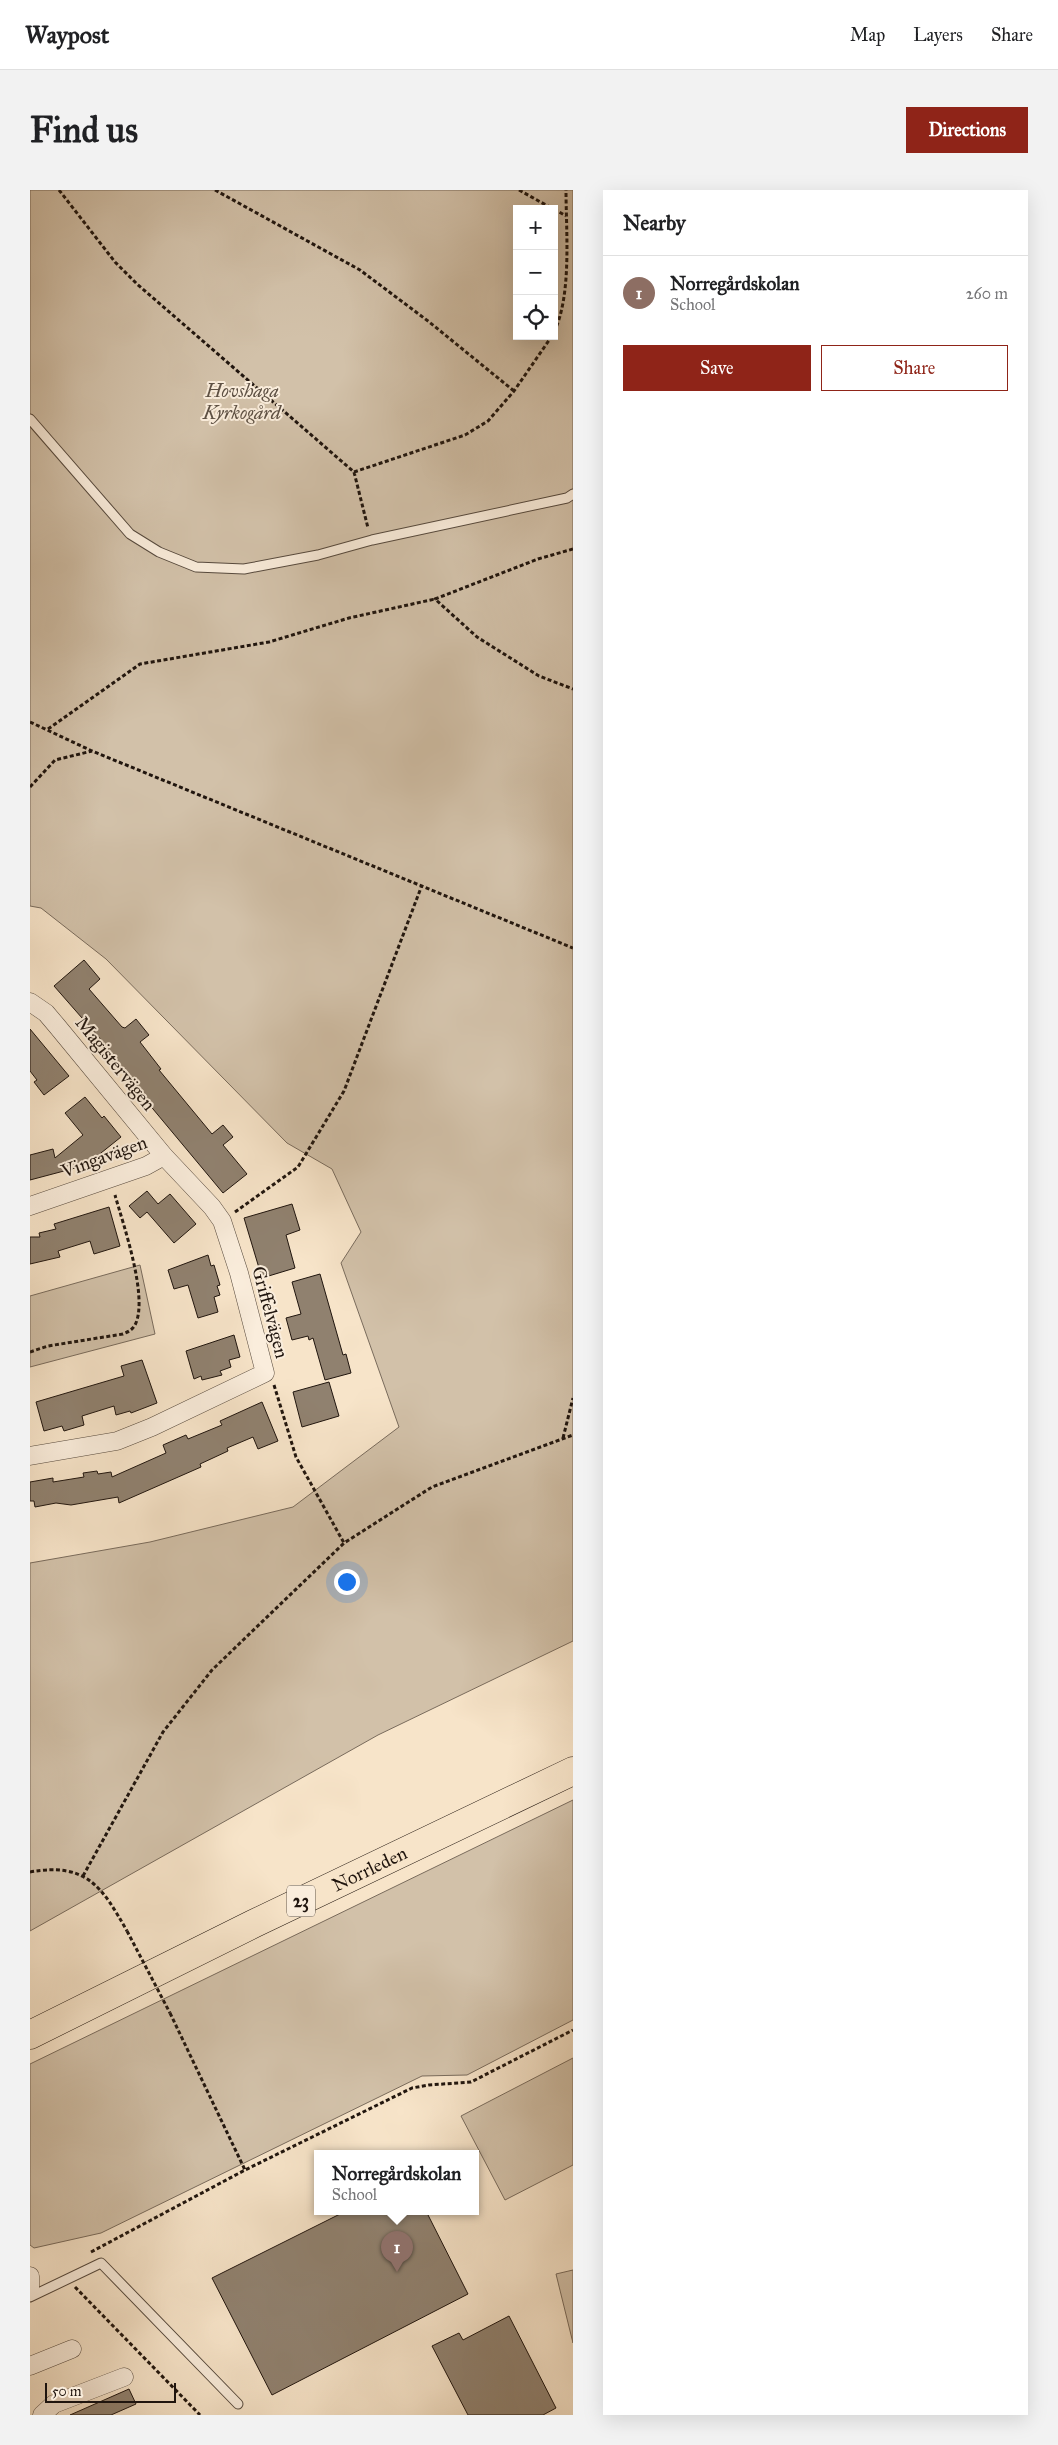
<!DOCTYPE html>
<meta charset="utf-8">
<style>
body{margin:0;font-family:"IM FELL Great Primer",serif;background:#f2f2f2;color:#202124}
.controls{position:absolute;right:15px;top:15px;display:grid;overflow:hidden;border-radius:0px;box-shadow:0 5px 20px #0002}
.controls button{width:45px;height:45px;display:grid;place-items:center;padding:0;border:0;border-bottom:1px solid #e0e0e0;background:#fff;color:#202124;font:25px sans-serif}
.scale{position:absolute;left:15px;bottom:12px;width:131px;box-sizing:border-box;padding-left:5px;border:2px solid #20150e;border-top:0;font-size:14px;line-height:18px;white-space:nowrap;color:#20150e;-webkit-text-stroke:4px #faeddc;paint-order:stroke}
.you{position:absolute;left:316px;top:1391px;width:18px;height:18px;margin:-12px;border:4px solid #fff;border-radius:50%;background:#1a73e8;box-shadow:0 0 0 8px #1a73e833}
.badge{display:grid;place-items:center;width:32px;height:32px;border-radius:50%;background:#8f2418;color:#fff;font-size:16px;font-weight:700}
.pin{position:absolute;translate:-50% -41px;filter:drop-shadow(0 1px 2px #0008)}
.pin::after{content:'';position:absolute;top:26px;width:18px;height:15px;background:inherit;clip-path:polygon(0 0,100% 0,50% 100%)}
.popup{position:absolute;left:284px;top:1960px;width:165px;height:65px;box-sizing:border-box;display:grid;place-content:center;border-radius:0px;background:#fff;filter:drop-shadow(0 1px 4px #0005);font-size:16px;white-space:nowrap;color:#757577}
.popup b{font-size:19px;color:#202124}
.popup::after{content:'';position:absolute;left:50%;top:100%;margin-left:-10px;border:10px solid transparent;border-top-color:#fff}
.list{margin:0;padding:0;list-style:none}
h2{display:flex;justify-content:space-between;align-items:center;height:65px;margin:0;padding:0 20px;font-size:21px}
h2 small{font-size:16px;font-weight:400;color:#757577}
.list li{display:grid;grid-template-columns:32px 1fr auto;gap:15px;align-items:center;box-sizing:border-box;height:75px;padding:0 20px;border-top:1px solid #e0e0e0}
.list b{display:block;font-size:19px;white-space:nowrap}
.list p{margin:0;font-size:16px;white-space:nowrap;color:#757577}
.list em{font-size:16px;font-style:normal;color:#757577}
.actions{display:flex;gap:10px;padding:15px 20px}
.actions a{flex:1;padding:11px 0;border:1px solid #8f2418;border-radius:0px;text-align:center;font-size:18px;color:#8f2418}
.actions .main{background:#8f2418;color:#fff}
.icon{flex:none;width:28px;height:28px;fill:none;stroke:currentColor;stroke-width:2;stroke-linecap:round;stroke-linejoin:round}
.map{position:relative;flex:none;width:543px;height:2225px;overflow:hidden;border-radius:0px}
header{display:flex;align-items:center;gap:30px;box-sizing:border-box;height:70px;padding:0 25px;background:#fff;border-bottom:1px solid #e0e0e0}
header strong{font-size:24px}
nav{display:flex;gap:28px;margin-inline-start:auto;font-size:18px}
.intro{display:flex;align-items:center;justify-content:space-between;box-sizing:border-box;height:120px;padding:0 30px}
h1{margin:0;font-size:35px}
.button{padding:12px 22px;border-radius:0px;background:#8f2418;color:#fff;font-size:18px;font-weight:700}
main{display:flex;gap:30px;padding:0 30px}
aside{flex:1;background:#fff;border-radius:0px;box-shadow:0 5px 20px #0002}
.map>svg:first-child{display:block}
</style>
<header>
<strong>Waypost</strong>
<nav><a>Map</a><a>Layers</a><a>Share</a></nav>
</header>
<div class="intro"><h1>Find us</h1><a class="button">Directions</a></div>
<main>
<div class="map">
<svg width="543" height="2225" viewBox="0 0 543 2225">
<rect width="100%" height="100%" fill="#f7e4c9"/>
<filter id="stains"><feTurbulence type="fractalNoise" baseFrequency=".004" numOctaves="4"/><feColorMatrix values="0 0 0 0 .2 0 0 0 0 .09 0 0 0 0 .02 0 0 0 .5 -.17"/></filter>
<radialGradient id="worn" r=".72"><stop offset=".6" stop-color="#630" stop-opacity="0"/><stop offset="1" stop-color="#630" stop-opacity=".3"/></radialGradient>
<!-- green -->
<path fill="#d2c1a9" stroke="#796b5c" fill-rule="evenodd" d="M0 0H543V1451L348 1545 0 1741V1373L120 1352 263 1317 369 1237 311 1073 331 1042 302 979 257 953 76 769 11 718 0 716ZM487 19H524V146H487Z
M110 1075 125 1144 0 1177V1106Z
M543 1610V1830L437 1885 392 1886 71 2043 4 2058 0 2055V1874Z
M543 1868V1975L475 2010 431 1926Z
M543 2080V2153L526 2084Z"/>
<!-- building -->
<path fill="#90816f" stroke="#20150e" d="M54 770 70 789 59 799 92 837 95 838 106 829 119 845 110 852 131 879 129 880 182 944 193 935 203 947 193 955 217 984 193 1003 113 907 115 905 92 878 90 880 77 864 80 862 73 852 24 796Z
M0 839 39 886 14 905 4 892 7 890 0 881Z
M55 907 72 928 74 926 91 947 51 979 49 977 0 990V965L23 959 25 968 53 945 35 923Z
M117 1001 128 1014 140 1004 166 1034 144 1053 117 1022 110 1028 99 1016Z
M262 1014 270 1040 256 1045 265 1078 232 1088 214 1028Z
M79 1017 90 1056 64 1064 60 1051 28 1061 30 1067 0 1074V1047H10L9 1043 26 1039 24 1034Z
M178 1065 181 1076 184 1075 190 1095 187 1096 190 1105 184 1107 188 1122 168 1128 158 1095 144 1099 138 1080Z
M290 1084 313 1165 316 1164 321 1183 295 1190 283 1148 279 1150 278 1146 262 1150 256 1128 271 1124 262 1092Z
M204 1145 210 1167 199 1170 201 1177 190 1181 192 1185 172 1190 171 1186 164 1189 156 1161Z
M112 1170 127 1213 101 1223 100 1221 86 1225 84 1216 52 1226 54 1235 34 1241 32 1236 14 1241 6 1212 94 1186 91 1176Z
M299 1192 309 1226 272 1237 263 1202Z
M232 1212 248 1251 228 1259 223 1247 197 1258 198 1261 170 1274 171 1277 89 1313 88 1307 41 1315 26 1313 5 1317 4 1311H0V1292L23 1288V1292L54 1287 53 1283 67 1281 68 1284 81 1282 82 1287 136 1263 133 1255 156 1245 158 1249 192 1235 190 1231Z
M316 2021H396L438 2104 242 2205 182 2088Z
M479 2126 526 2218 513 2225H438L402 2156 429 2143 433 2150Z
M99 2199 106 2214 81 2225H40Z"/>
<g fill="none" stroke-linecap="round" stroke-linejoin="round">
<!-- service casing -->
<g stroke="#56493d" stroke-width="11">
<path id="service" d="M0 229 100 344 129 362 166 377 214 379 288 365 342 350 537 308 543 304
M0 2107 71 2073 208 2214"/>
</g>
<!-- minor casing -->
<g stroke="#56493d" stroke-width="19">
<path id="minor" d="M0 812 16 823 27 836 134 966 182 1017 192 1031 209 1083 235 1183 122 1237 87 1251 0 1266
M0 1016 116 976 134 966
M0 2086V2098
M0 2176 42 2159
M12 2225 24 2214 94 2187"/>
</g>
<!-- trunk casing -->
<g stroke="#20150e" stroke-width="29">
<g id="trunk">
<path id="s1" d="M0 1845 223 1734 543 1581"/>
</g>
</g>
<!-- path -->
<path stroke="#20150e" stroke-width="3" stroke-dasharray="4 2.5" stroke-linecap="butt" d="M29 0 85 72 107 94 324 282 338 338
M185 0 330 80 398 131 484 201
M489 0 523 19
M524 19 536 26
M524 142C542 105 536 42 536 0
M324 282 435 245 458 231 484 201 522 146
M543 359 508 369 405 409 447 447 509 486 543 499
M0 532 62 561 543 758
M18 539 110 474 239 452 319 428 405 409
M0 597 25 570 62 561
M205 1022 268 977 314 901 392 695
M0 1162 18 1156 93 1144C98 1142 102 1140 105 1135 119 1108 93 1034 85 1005
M244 1195 266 1267 314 1353
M533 1248 543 1208
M0 1682C57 1672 72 1697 97 1741
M53 1686 133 1542 182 1480 314 1353 402 1297 543 1245
M140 1823 215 1980
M61 2062 215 1980 382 1898 399 1895 441 1892 543 1840
M45 2097 170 2225"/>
<!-- service -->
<use href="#service" stroke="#faeddc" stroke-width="9"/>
<!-- minor -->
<use href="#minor" stroke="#faeddc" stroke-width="18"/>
<!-- trunk -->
<use href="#trunk" stroke="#f7e4c9" stroke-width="28"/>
<!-- path-bridge -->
<path stroke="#20150e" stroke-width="3" stroke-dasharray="4 2.5" stroke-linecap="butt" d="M97 1741 140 1823"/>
</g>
<g text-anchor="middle" stroke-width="4" stroke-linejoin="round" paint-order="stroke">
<!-- shield labels -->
<rect fill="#faeddc" stroke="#61564c" stroke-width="1" x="257" y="1695.5" width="28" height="31" rx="4"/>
<g font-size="18" font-weight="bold" fill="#20150e">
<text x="271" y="1717">23</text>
</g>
<!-- park labels -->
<g font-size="19" font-style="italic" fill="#5e5144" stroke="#faeddc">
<text x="212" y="207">Hovshaga<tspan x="212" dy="22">Kyrkogård</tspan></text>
</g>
<!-- street labels -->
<g font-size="19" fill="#20150e" stroke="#faeddc">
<text transform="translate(86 873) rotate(51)" y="7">Magistervägen</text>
<text transform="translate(74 966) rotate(-20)" y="7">Vingavägen</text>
<text transform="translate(241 1122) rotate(75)" y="7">Griffelvägen</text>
<text dy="7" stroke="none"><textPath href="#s1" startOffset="378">Norrleden</textPath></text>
</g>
</g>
<rect width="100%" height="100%" filter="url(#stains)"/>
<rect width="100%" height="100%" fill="url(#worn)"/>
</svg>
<div class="controls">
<button>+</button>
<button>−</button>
<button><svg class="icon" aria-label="locate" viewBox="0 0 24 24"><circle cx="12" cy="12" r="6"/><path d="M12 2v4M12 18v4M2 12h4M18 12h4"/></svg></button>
</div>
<div class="scale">50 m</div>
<div class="you"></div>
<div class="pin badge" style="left:367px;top:2082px;background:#8d6e63">1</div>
<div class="popup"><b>Norregårdskolan</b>School</div>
</div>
<aside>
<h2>Nearby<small></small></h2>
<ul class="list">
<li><span class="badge" style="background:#8d6e63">1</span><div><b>Norregårdskolan</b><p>School</p></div><em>260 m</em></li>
</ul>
<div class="actions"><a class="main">Save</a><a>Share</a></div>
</aside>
</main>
